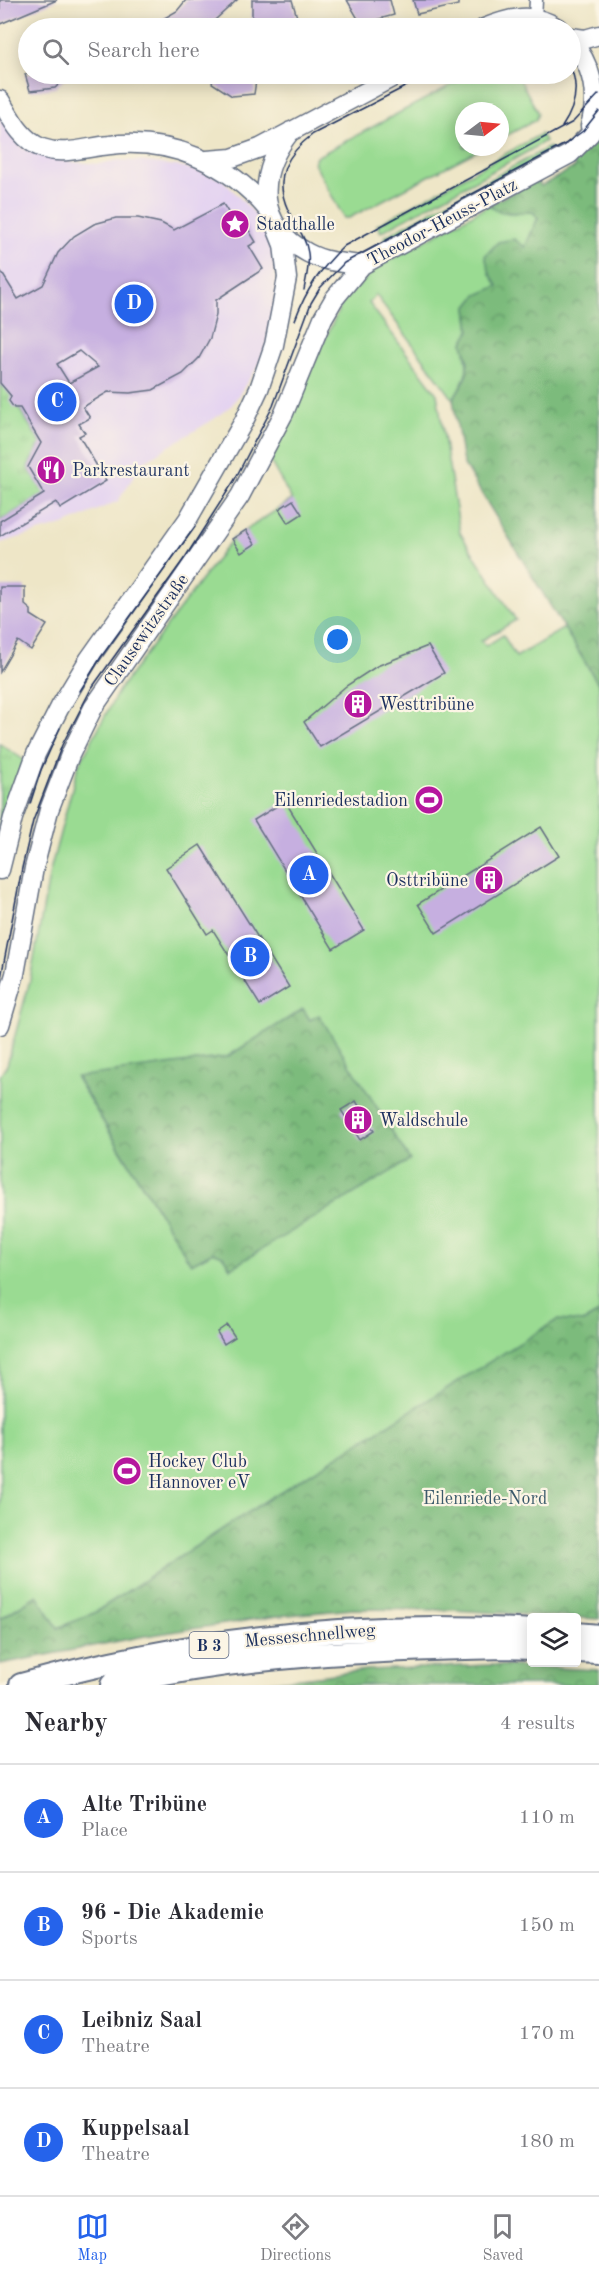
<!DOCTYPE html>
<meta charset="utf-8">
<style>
body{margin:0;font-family:"Old Standard TT",serif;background:#f7f7f7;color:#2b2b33}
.controls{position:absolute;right:18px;bottom:18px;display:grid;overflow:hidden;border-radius:6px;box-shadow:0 3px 15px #0003}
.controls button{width:54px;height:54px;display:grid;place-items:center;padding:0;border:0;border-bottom:2px solid #e1e1e2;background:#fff;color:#2b2b33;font:30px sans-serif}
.compass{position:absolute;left:455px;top:102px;width:54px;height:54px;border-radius:50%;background:#fff;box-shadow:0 3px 15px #0003;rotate:74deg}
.you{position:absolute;left:338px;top:640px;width:21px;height:21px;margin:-15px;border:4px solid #fff;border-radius:50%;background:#1a73e8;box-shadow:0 0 0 9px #1a73e833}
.badge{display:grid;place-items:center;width:39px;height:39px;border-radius:50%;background:#2563eb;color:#fff;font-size:20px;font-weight:700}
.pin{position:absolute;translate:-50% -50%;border:3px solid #fff;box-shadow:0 2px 6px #0006}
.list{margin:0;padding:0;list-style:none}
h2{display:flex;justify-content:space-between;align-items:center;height:78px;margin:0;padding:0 24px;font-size:26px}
h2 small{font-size:20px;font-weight:400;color:#7c7c81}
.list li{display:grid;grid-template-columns:39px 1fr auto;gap:18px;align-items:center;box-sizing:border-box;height:108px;padding:0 24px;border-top:2px solid #e1e1e2}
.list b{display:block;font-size:22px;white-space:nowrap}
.list p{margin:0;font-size:20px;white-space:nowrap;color:#7c7c81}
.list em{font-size:20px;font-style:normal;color:#7c7c81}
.icon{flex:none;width:33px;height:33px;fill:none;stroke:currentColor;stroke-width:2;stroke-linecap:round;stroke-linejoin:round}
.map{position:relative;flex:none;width:599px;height:1685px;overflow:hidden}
.search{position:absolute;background:#fff;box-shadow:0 3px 15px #0003;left:18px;right:18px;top:18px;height:66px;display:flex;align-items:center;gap:15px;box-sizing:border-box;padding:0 21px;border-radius:33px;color:#7c7c81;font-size:22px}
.sheet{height:510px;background:#fff}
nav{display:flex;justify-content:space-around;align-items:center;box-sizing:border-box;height:84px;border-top:2px solid #e1e1e2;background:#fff;font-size:16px;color:#7c7c81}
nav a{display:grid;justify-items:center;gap:3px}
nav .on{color:#2563eb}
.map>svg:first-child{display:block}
</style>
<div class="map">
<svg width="599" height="1685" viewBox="0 0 599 1685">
<defs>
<pattern id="forest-crowns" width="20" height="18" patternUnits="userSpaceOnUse" patternTransform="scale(1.5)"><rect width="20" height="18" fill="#7bbb7c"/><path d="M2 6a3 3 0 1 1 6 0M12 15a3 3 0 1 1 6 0" fill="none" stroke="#649869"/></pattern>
<pattern id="park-tufts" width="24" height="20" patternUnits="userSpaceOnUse" patternTransform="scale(1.5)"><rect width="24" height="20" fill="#9adb92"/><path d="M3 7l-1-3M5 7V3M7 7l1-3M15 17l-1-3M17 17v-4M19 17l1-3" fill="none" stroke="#84bc80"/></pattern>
</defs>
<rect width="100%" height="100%" fill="#fcf5e5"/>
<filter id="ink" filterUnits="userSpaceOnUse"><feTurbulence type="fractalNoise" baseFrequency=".0167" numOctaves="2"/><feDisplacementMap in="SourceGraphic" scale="12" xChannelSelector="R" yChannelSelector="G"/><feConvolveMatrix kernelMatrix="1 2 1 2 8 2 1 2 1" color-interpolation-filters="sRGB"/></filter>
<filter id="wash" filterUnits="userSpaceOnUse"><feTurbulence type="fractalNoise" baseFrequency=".008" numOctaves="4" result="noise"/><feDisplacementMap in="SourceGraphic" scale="24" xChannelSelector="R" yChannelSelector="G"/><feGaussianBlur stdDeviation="1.35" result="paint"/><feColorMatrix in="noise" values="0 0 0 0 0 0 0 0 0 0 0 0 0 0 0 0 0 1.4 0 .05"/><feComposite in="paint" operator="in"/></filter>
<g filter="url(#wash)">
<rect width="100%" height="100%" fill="#eee6c7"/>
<!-- built -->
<path fill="#e4d3f1" d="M3 117 22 148 64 161 99 164 118 160 140 161 184 167 222 179 258 217 272 239 276 293 266 345 258 366 232 405 214 419 143 462 118 501 66 524 0 543V119Z"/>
<!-- grass -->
<path fill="#9adb92" stroke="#5a8578" stroke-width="1.5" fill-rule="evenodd" d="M472 74H517L538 113 536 120 500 139V111H464V147H484L349 218H344L314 163 316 157Z
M541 134 545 141 529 151 381 232 377 225Z
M549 147 553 155 389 245 384 237Z
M489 205 508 213 533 212 538 218 525 247 490 274 498 286 478 295 467 308 470 330 463 343C470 370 468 375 453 399L376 295 369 303 437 394 460 533 516 620 481 641 486 646 503 635 516 657 564 628 599 685V1313L270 1498 94 1613 58 1628 37 1595 0 1619V1076L7 1065 30 980 50 871 78 766 119 690 232 539 292 500 269 459 342 303 368 276 381 265ZM303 1009 310 1020 230 1268 223 1256 213 1252 191 1264 76 1078 227 1057Z"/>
<!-- forest -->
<path fill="url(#forest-crowns)" stroke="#4b756d" stroke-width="1.5" d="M599 133V685L463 463 453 399 466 378 468 360 463 343 470 330 467 308 477 295 498 286 490 274 485 256 498 242 514 239 525 247 538 218 533 212C518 212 500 216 489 205L537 179 541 186 575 167 571 160Z
M303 1009 310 1020 319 1015 410 1160 231 1268 223 1256 213 1252 191 1264 76 1077 227 1057Z
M599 1313V1619L452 1610 353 1609 278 1616 145 1636 0 1664V1619L37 1595 58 1628 94 1613 270 1498 557 1320 583 1322Z
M490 1665 599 1670V1685H243L367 1670Z"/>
<!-- park -->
<path fill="url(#park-tufts)" stroke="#5a8578" stroke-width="1.5" d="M0 383 12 396 14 407 19 408 42 445 38 447 28 467 39 485 49 491 0 521Z
M0 744 24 760 0 828Z"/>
<g id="blocks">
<!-- building -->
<path fill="#c6afe0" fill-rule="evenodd" d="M0 0H57L0 24Z
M186 0H237L206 28H147L177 11Z
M252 0H292L297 17 277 27 252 23Z
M347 0H390L394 15 361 24Z
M413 0H458V5L417 14Z
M25 74H70L55 88 30 91Z
M215 74H257L254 94 232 96 212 83Z
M223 204 237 227 244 222 256 242 249 246 263 269 216 300V315L210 338 199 358 183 374 153 390 130 393 108 392 83 407 90 418 79 424 85 433 79 436 106 481 60 509 56 502 0 536V521L44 494 28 467 41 443 20 408H14L9 401 11 396 0 383V270L18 299 43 285 58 253 74 236 94 224 116 218H138L161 223 174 230ZM79 351 98 367 69 383 57 364Z
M293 500 302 514 288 523 279 509Z
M246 530 255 544 241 553 232 539Z
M0 587H25V605L31 610V615L47 625 31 650 18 641 0 672Z
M428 646 444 673 320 747 304 722 346 686 377 666Z
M285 801 364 930 333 949 254 820Z
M541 827 559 856 436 933 418 904Z
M200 845 289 987 260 1005 213 930 207 934 166 868Z
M356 1101 374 1131 360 1140 341 1110Z
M227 1325 235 1337 224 1344 217 1332Z"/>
</g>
</g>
<g filter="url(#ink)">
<use href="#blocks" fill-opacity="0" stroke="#656f83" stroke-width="1.5"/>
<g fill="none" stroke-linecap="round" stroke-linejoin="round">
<!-- street casing -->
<g stroke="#656f83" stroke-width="15">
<path id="street" d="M535 18 536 0"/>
</g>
<!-- secondary casing -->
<g stroke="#656f83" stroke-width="21">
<path id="secondary" d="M484 28C509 18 533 11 558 28
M570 37 585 39 599 35
M570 39C592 64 599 94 590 126
M0 100C11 118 21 140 42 148 64 156 87 147 110 145 171 138 229 163 268 210
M291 131C257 173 255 225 308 253 325 262 343 263 362 265L570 154 590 134 599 115
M207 160 232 158 260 148 399 74
M0 870 13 818 36 754 60 707 89 659 188 519 244 421 259 389 274 345 287 278 283 245 273 220
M0 1025 15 974 34 868 49 810 70 755 93 708 240 496 284 413 323 318 334 299 362 265"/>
</g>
<!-- highway casing -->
<g stroke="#656f83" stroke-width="26">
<path id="highway" d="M576 1634 599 1636
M576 1651 599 1652
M21 1685C187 1639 359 1620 532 1631
M112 1685C241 1654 374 1650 506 1647L532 1648"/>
</g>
<!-- street -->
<use href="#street" stroke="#fff" stroke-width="12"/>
<!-- secondary -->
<use href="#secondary" stroke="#fff" stroke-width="18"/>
<!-- highway -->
<use href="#highway" stroke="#fff" stroke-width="22"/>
<!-- tram -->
<path stroke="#1b2f5e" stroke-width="1.5" d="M562 127C575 108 580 88 570 66
M304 290C306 278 310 265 308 253 306 237 295 224 288 210 273 177 287 154 313 134L430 74
M295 320C306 290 321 268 344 246L573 122 599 94
M80 691 101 657 195 527
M30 804 41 770 60 728
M0 983 22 868 33 821 62 745 91 689 186 556 234 481 273 406 311 303 320 288 344 263 565 144 583 131 599 111"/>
</g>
</g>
<!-- icons -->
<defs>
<g id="sight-disc" transform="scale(1.5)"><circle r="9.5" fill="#b5179e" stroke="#fcf5e5"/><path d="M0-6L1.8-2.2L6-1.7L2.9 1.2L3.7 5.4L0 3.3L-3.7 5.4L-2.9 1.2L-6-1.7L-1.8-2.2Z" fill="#fff"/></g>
<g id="restaurant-disc" transform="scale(1.5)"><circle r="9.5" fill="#b5179e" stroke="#fcf5e5"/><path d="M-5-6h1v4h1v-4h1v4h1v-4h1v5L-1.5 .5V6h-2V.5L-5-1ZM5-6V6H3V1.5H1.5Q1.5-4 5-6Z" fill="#fff"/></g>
<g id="building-disc" transform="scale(1.5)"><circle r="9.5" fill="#b5179e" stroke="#fcf5e5"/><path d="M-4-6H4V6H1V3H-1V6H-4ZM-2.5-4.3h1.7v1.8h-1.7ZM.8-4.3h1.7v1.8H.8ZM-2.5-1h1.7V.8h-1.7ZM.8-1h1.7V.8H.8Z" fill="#fff"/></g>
<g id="stadium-disc" transform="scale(1.5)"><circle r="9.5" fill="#b5179e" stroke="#fcf5e5"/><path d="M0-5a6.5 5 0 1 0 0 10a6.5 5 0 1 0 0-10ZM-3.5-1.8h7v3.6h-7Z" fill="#fff"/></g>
</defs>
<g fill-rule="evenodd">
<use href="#sight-disc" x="235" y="224"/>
<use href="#restaurant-disc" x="51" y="470"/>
<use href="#building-disc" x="358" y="704"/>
<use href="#stadium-disc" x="429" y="800"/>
<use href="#building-disc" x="489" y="880"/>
<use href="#building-disc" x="358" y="1120"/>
<use href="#stadium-disc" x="127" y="1471"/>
</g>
<g text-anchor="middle" stroke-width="4.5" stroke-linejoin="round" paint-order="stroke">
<!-- shield labels -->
<rect fill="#fcf5e5" stroke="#5e6a86" stroke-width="1.5" x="189.5" y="1632" width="39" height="26" rx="4.5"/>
<g font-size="16" font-weight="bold" fill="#1b2f5e">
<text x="209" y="1651">B 3</text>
</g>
<!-- street labels -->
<g font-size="18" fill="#1b2f5e" stroke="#fcf5e5">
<text transform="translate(442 222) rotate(-28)" y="6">Theodor-Heuss-Platz</text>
<text transform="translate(146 630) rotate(-55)" y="6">Clausewitzstraße</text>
<text transform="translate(310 1635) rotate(-5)" y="6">Messeschnellweg</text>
</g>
<!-- poi labels -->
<g font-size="18" fill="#1b2f5e" stroke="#fcf5e5" text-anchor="start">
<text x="256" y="230">Stadthalle</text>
<text x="72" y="476">Parkrestaurant</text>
<text x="379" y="710">Westtribüne</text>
<text x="408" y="806" text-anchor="end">Eilenriedestadion</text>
<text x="468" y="886" text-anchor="end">Osttribüne</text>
<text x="379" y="1126">Waldschule</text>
<text x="148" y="1467">Hockey Club<tspan x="148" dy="21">Hannover eV</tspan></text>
</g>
<!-- park labels -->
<g font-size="18" fill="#3b5a6b" stroke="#fcf5e5">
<text x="485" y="1504">Eilenriede-Nord</text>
</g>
</g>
</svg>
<div class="controls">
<button><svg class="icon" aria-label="layers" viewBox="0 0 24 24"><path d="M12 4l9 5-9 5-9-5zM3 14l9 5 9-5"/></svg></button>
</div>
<svg class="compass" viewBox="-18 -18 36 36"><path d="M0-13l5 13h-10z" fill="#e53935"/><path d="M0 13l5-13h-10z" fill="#7c7c81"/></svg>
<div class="you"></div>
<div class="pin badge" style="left:309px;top:875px">A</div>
<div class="pin badge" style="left:250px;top:957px">B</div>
<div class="pin badge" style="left:57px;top:402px">C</div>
<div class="pin badge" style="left:134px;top:304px">D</div>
<div class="search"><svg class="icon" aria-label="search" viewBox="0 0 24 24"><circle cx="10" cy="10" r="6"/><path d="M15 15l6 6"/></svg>Search here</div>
</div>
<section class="sheet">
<h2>Nearby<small>4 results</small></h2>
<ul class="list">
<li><span class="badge">A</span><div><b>Alte Tribüne</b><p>Place</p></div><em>110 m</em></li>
<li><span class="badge">B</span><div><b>96 - Die Akademie</b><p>Sports</p></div><em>150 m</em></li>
<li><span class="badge">C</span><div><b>Leibniz Saal</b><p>Theatre</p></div><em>170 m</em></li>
<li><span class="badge">D</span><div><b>Kuppelsaal</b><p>Theatre</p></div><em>180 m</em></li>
</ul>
</section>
<nav>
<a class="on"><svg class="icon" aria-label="map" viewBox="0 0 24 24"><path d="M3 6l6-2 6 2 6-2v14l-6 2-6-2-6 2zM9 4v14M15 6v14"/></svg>Map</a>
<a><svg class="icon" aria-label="directions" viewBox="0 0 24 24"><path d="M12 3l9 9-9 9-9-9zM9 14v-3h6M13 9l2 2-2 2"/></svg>Directions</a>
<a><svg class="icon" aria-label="saved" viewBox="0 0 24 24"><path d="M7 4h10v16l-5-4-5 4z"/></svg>Saved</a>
</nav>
